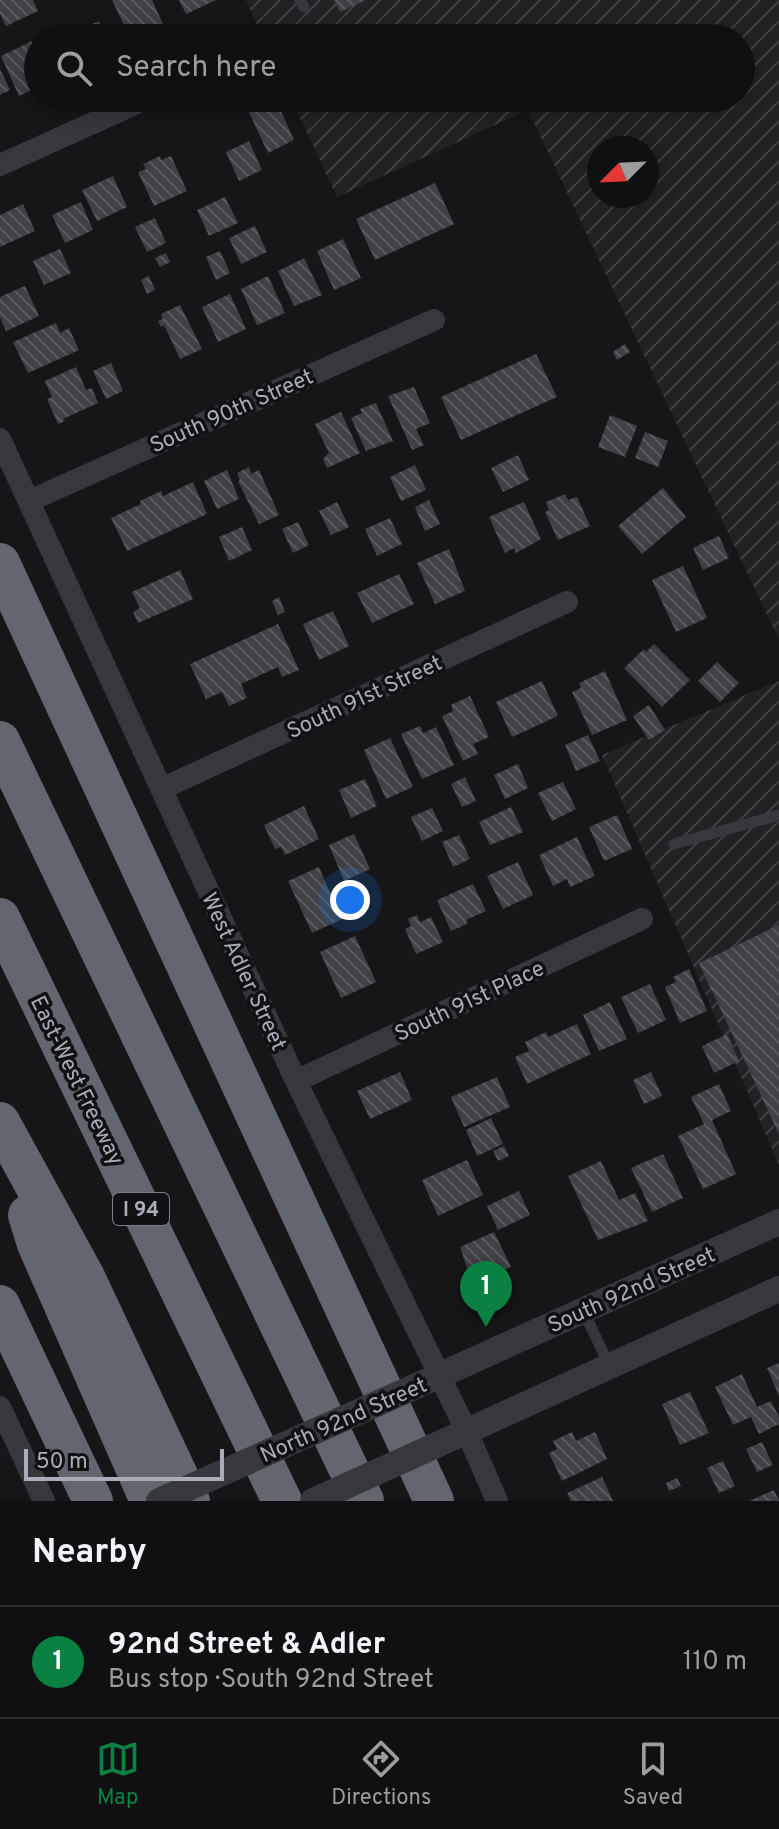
<!DOCTYPE html>
<meta charset="utf-8">
<style>
body{margin:0;font-family:Overpass,sans-serif;background:#1e1e20;color:#f1f3f6}
.compass{position:absolute;left:587px;top:136px;width:72px;height:72px;border-radius:50%;background:#101012;box-shadow:0 4px 20px #0003;rotate:246deg}
.scale{position:absolute;left:24px;bottom:20px;width:200px;box-sizing:border-box;padding-left:8px;border:4px solid #a8adb8;border-top:0;font-size:22px;line-height:28px;white-space:nowrap;color:#a8adb8;-webkit-text-stroke:6px #111113;paint-order:stroke}
.you{position:absolute;left:350px;top:900px;width:28px;height:28px;margin:-20px;border:6px solid #fff;border-radius:50%;background:#1a73e8;box-shadow:0 0 0 12px #1a73e833}
.badge{display:grid;place-items:center;width:52px;height:52px;border-radius:50%;background:#0b8043;color:#fff;font-size:26px;font-weight:700}
.pin{position:absolute;translate:-50% -66px;filter:drop-shadow(0 2px 4px #0008)}
.pin::after{content:'';position:absolute;top:42px;width:28px;height:24px;background:inherit;clip-path:polygon(0 0,100% 0,50% 100%)}
.list{margin:0;padding:0;list-style:none}
h2{display:flex;justify-content:space-between;align-items:center;height:104px;margin:0;padding:0 32px;font-size:34px}
h2 small{font-size:26px;font-weight:400;color:#9c9d9f}
.list li{display:grid;grid-template-columns:52px 1fr auto;gap:24px;align-items:center;box-sizing:border-box;height:112px;padding:0 32px;border-top:2px solid #303032}
.list b{display:block;font-size:30px;white-space:nowrap}
.list p{margin:0;font-size:26px;white-space:nowrap;color:#9c9d9f}
.list em{font-size:26px;font-style:normal;color:#9c9d9f}
.icon{flex:none;width:44px;height:44px;fill:none;stroke:currentColor;stroke-width:2;stroke-linecap:round;stroke-linejoin:round}
.map{position:relative;flex:none;width:779px;height:1501px;overflow:hidden}
.search{position:absolute;background:#101012;box-shadow:0 4px 20px #0003;left:24px;right:24px;top:24px;height:88px;display:flex;align-items:center;gap:20px;box-sizing:border-box;padding:0 28px;border-radius:44px;color:#9c9d9f;font-size:30px}
.sheet{height:216px;background:#101012}
nav{display:flex;justify-content:space-around;align-items:center;box-sizing:border-box;height:112px;border-top:2px solid #303032;background:#101012;font-size:22px;color:#9c9d9f}
nav a{display:grid;justify-items:center;gap:4px}
nav .on{color:#0b8043}
.map>svg:first-child{display:block}
</style>
<div class="map">
<svg width="779" height="1501" viewBox="0 0 779 1501">
<defs>
<pattern id="industrial-furrows" width="10" height="10" patternUnits="userSpaceOnUse" patternTransform="scale(2)"><rect width="10" height="10" fill="#222225"/><path d="M-1 1l2-2M0 10L10 0M9 11l2-2" fill="none" stroke="#3f3f43"/></pattern>
<pattern id="building-back-hatch" width="6" height="6" patternUnits="userSpaceOnUse" patternTransform="scale(2)"><rect width="6" height="6" fill="#404145"/><path d="M-1 5l2 2M0 0l6 6M5-1l2 2" fill="none" stroke="#595a5e"/></pattern>
</defs>
<rect width="100%" height="100%" fill="#161618"/>
<!-- industrial -->
<path fill="url(#industrial-furrows)" fill-rule="evenodd" d="M246 0H779V640L528 110 337 197 291 98H741V38H263ZM599 148H647V196H599Z
M779 681V1165L602 755Z"/>
<!-- building -->
<path fill="url(#building-back-hatch)" d="M0 0H33L38 11 6 26 0 14Z
M112 0H152L164 26 137 38H130Z
M179 0H216L186 14Z
M334 0H366L340 12Z
M99 21 106 38H72L70 34Z
M32 41 38 55V87L19 96 1 56Z
M0 69 10 90 0 95Z
M258 98H275L294 140 268 153 245 104Z
M249 141 262 170 239 181 226 152Z
M160 156 161 160 171 156 187 191 154 206 138 172 146 169 143 164Z
M113 176 127 207 97 221 82 190Z
M435 183 454 224 375 260 356 219Z
M225 197 238 223 209 236 197 210Z
M81 202 93 230 65 243 52 215Z
M23 204 35 231 0 247V215Z
M155 218 166 243 147 252 135 227Z
M255 226 267 252 241 264 229 238Z
M343 239 361 278 334 290 317 251Z
M60 249 71 273 44 285 33 261Z
M220 251 230 273 216 280 206 257Z
M166 253 170 262 160 267 155 258Z
M304 258 322 295 294 306 278 271Z
M149 276 155 290 147 294 141 280Z
M268 276 285 313 257 325 241 289Z
M25 286 39 316 6 331 0 317V297Z
M230 294 246 329 218 342 202 307Z
M180 305 202 349 180 359 164 325 161 327 158 321 163 319 161 314Z
M56 323 60 333 69 328 79 350 28 373 13 342Z
M625 344 630 352 617 360 613 352Z
M536 354 557 397 461 440 441 397Z
M111 363 123 391 106 399 93 371Z
M76 367 86 390 92 388 98 403 63 419 65 421 58 424 47 399 52 397 45 381Z
M414 387 430 423 416 429 424 445 412 450 388 396Z
M376 403 393 441 366 451 351 418 362 413 360 409Z
M341 412 360 453 327 468 323 459 329 453 315 424Z
M610 415 637 426 625 457 598 447Z
M645 432 668 441 658 467 635 458Z
M518 455 529 480 503 492 491 468Z
M415 465 426 490 401 501 390 477Z
M249 467 251 474 259 470 279 515 259 524 238 481 240 480 237 473Z
M227 470 239 499 217 509 204 481Z
M193 482 207 514 127 551 111 518 141 504 140 501 161 491 163 496Z
M663 488 686 517 642 554 618 526Z
M565 494 568 500 577 497 590 526 558 540 545 512 549 510 546 502Z
M429 500 440 524 425 531 415 507Z
M337 502 349 527 331 535 319 511Z
M524 502 541 539 516 553 514 548 505 553 489 517Z
M390 518 402 544 377 556 365 529Z
M298 522 309 545 293 553 282 529Z
M242 527 252 550 229 561 219 537Z
M719 536 729 558 703 570 693 548Z
M449 549 465 591 435 604 417 563Z
M683 566 707 618 676 632 652 580Z
M180 570 193 599 138 623 133 612 140 608 132 592Z
M399 574 414 604 372 623 357 593Z
M279 597 285 612 278 615 272 601Z
M333 611 349 646 319 660 303 624Z
M278 624 299 670 282 677 278 667 241 684 247 698 229 706 222 692 206 699 190 664Z
M654 644 690 680 662 707 624 668 644 649 646 652Z
M717 662 739 683 720 702 698 681Z
M605 671 627 720 592 735 572 692 581 688 579 683Z
M542 681 558 716 512 737 496 702Z
M470 696 489 737 473 744 478 754 463 761 442 716 453 711 451 705Z
M649 705 665 730 649 740 633 716Z
M420 726 423 733 436 727 454 765 422 779 401 734Z
M588 735 600 761 576 771 565 745Z
M390 738 413 787 386 799 364 750Z
M518 764 528 788 505 799 494 775Z
M465 777 476 801 462 807 451 784Z
M365 779 377 806 351 818 339 790Z
M563 782 576 809 552 821 538 793Z
M304 806 319 839 285 855 281 847 275 849 264 825Z
M511 807 523 832 490 845 479 822Z
M432 808 443 831 422 841 411 817Z
M617 815 632 849 604 861 589 827Z
M354 834 370 869 344 881 329 845Z
M459 835 470 859 453 867 442 842Z
M577 837 595 876 570 887 567 879 553 886 539 855Z
M518 862 533 895 503 909 487 876Z
M319 867 333 899 346 894 355 913 312 933 288 881Z
M473 884 486 911 466 920 467 924 451 931 437 900Z
M417 915 420 922 431 917 443 942 416 954 405 929 411 926 408 919Z
M779 925V1134L699 963Z
M355 936 376 982 341 998 320 952Z
M689 969 707 1011 680 1023 665 987 676 982 673 977Z
M650 984 666 1020 638 1033 621 997Z
M610 1002 627 1039 599 1051 583 1015Z
M577 1024 591 1054 527 1084 515 1057 529 1051 525 1042 546 1032 548 1037Z
M727 1034 739 1061 714 1073 702 1046Z
M400 1072 412 1100 370 1119 357 1091Z
M651 1072 662 1096 644 1104 633 1080Z
M497 1077 510 1107 464 1127 451 1097Z
M719 1084 731 1111 712 1120 736 1174 703 1189 678 1136 704 1124 691 1097Z
M491 1118 503 1144 477 1156 466 1130Z
M504 1146 509 1156 498 1161 493 1151Z
M663 1154 683 1198 652 1212 631 1168Z
M467 1160 483 1195 438 1216 422 1180Z
M601 1161 619 1200 635 1193 648 1221 598 1240 568 1176Z
M519 1191 530 1215 498 1230 487 1206Z
M494 1232 511 1267 476 1283 470 1270 468 1271 460 1247Z
M779 1363V1396L767 1368Z
M742 1374 757 1407 771 1401 779 1417V1424L759 1434 751 1417 733 1425 715 1387Z
M690 1392 709 1433 680 1445 662 1404Z
M572 1432 576 1441 595 1432 607 1459 562 1481 549 1453 557 1449 553 1441Z
M762 1442 773 1465 757 1472 746 1449Z
M723 1461 735 1486 719 1493 707 1468Z
M602 1477 613 1501H571L567 1493Z
M677 1478 681 1486 669 1491 666 1483Z
M774 1490 779 1501H749Z"/>
<g fill="none" stroke-linecap="round" stroke-linejoin="round">
<!-- service -->
<path stroke="#37383d" stroke-width="11" d="M300 0 304 7
M674 844 779 815
M584 1312 609 1365"/>
<!-- minor -->
<path stroke="#37383d" stroke-width="22" d="M0 165 148 98
M0 439 296 1081 467 1432 497 1501
M29 501 434 320
M161 789 567 602
M296 1081 642 919
M0 1407 44 1501"/>
<!-- tertiary -->
<path stroke="#37383d" stroke-width="26" d="M403 1392 779 1222
M430 1448 779 1289"/>
<!-- motorway -->
<path stroke="#63666e" stroke-width="40" d="M0 563 434 1501
M0 741 364 1501
M0 918 282 1501
M0 1122 85 1277 190 1501
M28 1215 37 1244 150 1501
M0 1305 93 1501"/>
<!-- tertiary-bridge -->
<path stroke="#37383d" stroke-width="26" d="M159 1501 403 1392
M313 1501 430 1448"/>
</g>
<g text-anchor="middle" stroke-width="7" stroke-linejoin="round" paint-order="stroke">
<!-- shield labels -->
<rect fill="#111113" stroke="#7b7e86" stroke-width="2" x="113" y="1193" width="56" height="32" rx="6"/>
<g font-size="20" font-weight="bold" fill="#a8adb8">
<text x="141" y="1216">I 94</text>
</g>
<!-- street labels -->
<g font-size="22" fill="#a8adb8" stroke="#111113">
<text transform="translate(231 410) rotate(-24)" y="8">South 90th Street</text>
<text transform="translate(364 696) rotate(-25)" y="8">South 91st Street</text>
<text transform="translate(245 971) rotate(65)" y="8">West Adler Street</text>
<text transform="translate(469 1000) rotate(-25)" y="8">South 91st Place</text>
<text transform="translate(78 1080) rotate(64)" y="8">East-West Freeway</text>
<text transform="translate(631 1289) rotate(-24)" y="8">South 92nd Street</text>
<text transform="translate(343 1419) rotate(-24)" y="8">North 92nd Street</text>
</g>
</g>
</svg>
<svg class="compass" viewBox="-18 -18 36 36"><path d="M0-13l5 13h-10z" fill="#e53935"/><path d="M0 13l5-13h-10z" fill="#9c9d9f"/></svg>
<div class="scale">50 m</div>
<div class="you"></div>
<div class="pin badge" style="left:486px;top:1327px">1</div>
<div class="search"><svg class="icon" aria-label="search" viewBox="0 0 24 24"><circle cx="10" cy="10" r="6"/><path d="M15 15l6 6"/></svg>Search here</div>
</div>
<section class="sheet">
<h2>Nearby<small></small></h2>
<ul class="list">
<li><span class="badge">1</span><div><b>92nd Street &amp; Adler</b><p>Bus stop · South 92nd Street</p></div><em>110 m</em></li>
</ul>
</section>
<nav>
<a class="on"><svg class="icon" aria-label="map" viewBox="0 0 24 24"><path d="M3 6l6-2 6 2 6-2v14l-6 2-6-2-6 2zM9 4v14M15 6v14"/></svg>Map</a>
<a><svg class="icon" aria-label="directions" viewBox="0 0 24 24"><path d="M12 3l9 9-9 9-9-9zM9 14v-3h6M13 9l2 2-2 2"/></svg>Directions</a>
<a><svg class="icon" aria-label="saved" viewBox="0 0 24 24"><path d="M7 4h10v16l-5-4-5 4z"/></svg>Saved</a>
</nav>
